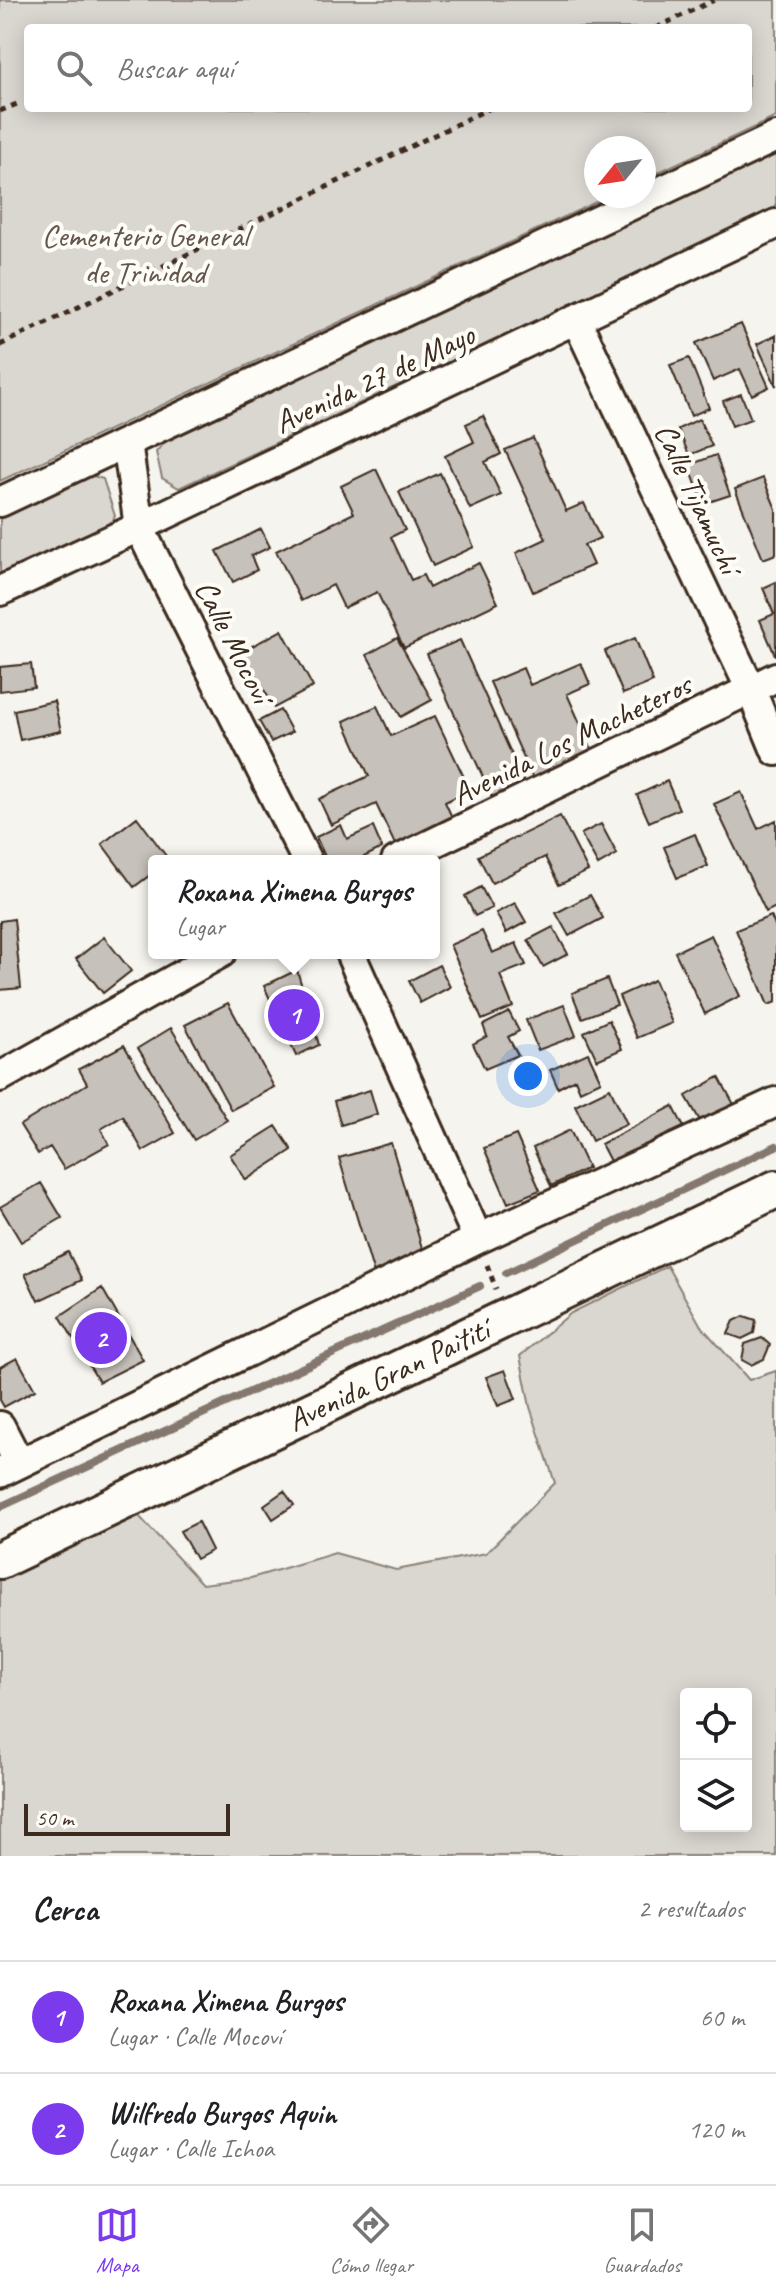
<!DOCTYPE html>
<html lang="es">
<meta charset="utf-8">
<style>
body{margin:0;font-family:Caveat,sans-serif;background:#f2f2f2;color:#202124}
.controls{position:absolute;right:24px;bottom:24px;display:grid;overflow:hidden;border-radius:8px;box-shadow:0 4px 20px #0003}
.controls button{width:72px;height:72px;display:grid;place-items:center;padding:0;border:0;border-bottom:2px solid #e0e0e0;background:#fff;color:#202124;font:40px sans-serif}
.compass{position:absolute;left:584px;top:136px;width:72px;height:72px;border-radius:50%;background:#fff;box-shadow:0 4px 20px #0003;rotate:240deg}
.scale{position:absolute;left:24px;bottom:20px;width:206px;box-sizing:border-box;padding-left:8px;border:4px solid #3b2a1e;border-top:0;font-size:22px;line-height:28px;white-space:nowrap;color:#3b2a1e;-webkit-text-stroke:6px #fdfcf7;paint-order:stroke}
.you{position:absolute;left:528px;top:1076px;width:28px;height:28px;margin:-20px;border:6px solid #fff;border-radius:50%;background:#1a73e8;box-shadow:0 0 0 12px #1a73e833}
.badge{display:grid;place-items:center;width:52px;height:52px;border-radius:50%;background:#7c3aed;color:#fff;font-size:26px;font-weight:700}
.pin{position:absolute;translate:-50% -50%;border:4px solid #fff;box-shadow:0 2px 8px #0006}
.popup{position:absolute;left:148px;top:855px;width:292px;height:104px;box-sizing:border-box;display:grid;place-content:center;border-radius:8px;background:#fff;filter:drop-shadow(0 2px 6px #0005);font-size:26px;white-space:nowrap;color:#757577}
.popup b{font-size:30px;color:#202124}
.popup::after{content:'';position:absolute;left:50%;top:100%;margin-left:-16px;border:16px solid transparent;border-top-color:#fff}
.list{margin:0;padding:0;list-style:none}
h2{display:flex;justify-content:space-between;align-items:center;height:104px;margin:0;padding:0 32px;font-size:34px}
h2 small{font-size:26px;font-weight:400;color:#757577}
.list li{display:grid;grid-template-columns:52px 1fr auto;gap:24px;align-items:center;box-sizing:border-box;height:112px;padding:0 32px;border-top:2px solid #e0e0e0}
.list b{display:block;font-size:30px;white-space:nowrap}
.list p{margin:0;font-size:26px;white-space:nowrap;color:#757577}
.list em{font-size:26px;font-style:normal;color:#757577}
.icon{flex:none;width:44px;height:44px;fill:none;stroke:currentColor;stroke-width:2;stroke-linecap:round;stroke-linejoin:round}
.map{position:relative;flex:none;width:776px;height:1856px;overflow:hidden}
.search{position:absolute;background:#fff;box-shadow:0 4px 20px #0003;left:24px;right:24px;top:24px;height:88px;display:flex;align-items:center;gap:20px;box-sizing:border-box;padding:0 28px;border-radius:8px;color:#757577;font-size:30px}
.sheet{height:328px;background:#fff}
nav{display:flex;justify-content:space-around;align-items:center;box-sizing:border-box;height:112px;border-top:2px solid #e0e0e0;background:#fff;font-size:22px;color:#757577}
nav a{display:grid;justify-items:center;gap:4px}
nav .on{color:#7c3aed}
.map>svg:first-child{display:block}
</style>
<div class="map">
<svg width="776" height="1856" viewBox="0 0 776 1856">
<rect width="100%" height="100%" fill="#f5f4ee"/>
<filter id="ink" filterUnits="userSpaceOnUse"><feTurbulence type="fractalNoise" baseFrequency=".0125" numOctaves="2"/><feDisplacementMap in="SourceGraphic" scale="16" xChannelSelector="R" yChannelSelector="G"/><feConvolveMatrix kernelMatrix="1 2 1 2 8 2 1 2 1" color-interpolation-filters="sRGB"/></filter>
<g filter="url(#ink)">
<!-- green -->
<path fill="#dad6d0" stroke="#8a8077" stroke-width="2" fill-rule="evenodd" d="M0 0H776V117L644 179V148H596V196H609L0 481ZM748 28V108H28V28Z
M776 150V208L179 488 162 478 156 452 169 437Z
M87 474 103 479 115 516 109 529 0 580V514Z
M667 1266 701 1326 749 1380 776 1371V1856H0V1579L139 1516 202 1584 251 1578 335 1553 396 1570 486 1553 555 1483 530 1407 520 1356 571 1313ZM686 1694H746V1826H686Z"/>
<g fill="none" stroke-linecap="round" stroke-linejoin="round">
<!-- stream -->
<path stroke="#84786e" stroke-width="8" d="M506 1273 776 1146
M0 1507 480 1286"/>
</g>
<!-- building -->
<path fill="#c7c1bb" stroke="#3b2a1e" stroke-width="2" d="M741 324 769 387 752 395 740 369 713 381 696 343Z
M776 335V386L757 344Z
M689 358 709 408 691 416 670 365Z
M741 394 751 419 732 426 723 401Z
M483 416 501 454 485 462 501 495 470 509 445 456 474 442 466 424Z
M699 419 712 446 689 455 678 429Z
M533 438 566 511 584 503 600 538 584 545 593 565 533 592 516 553 546 539 505 450Z
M716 455 730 495 703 504 689 465Z
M376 469 405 530 391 537 411 580 423 575 429 588 479 563 498 603 404 648 377 592 344 608 333 585 301 601 276 551 354 513 341 486Z
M440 473 474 547 433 566 399 492Z
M763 478 776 509V554L763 559 735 489Z
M261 529 270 547 251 556 257 570 233 582 217 551Z
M776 582V655H775L760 620 774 614 763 588Z
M282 630 313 687 274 708 243 651Z
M397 638 432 700 401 717 367 655Z
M635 638 653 682 623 694 605 651Z
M460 640 525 784 493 799 427 654Z
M581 663 590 684 567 694 594 755 534 781 490 682 523 668 530 685Z
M31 664 34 687 0 691V667Z
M54 701 61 731 20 740 14 710Z
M377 706 391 736 435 716 470 790 445 802 455 824 398 851 376 804 331 825 319 799 369 776 344 721Z
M280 710 292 732 271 742 259 721Z
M667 781 679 809 649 822 637 795Z
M741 792 758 829 776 820V907L766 912 714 804Z
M560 816 588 871 559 885 545 857 492 883 478 856Z
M137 817 169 860 154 861V872L134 887 102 844Z
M601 824 617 854 598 865 581 834Z
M341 825 347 839 373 827 382 848 356 861H327L316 837Z
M695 834 708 866 677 878 664 847Z
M481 887 492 908 475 916 465 896Z
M590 895 603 918 569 936 556 913Z
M515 903 526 922 506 933 496 913Z
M771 916 776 928V1002L768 1005 736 930Z
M14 919 21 988 0 990V921Z
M553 927 568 954 543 967 528 940Z
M482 931 492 953 516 943 526 965 500 975 513 1007 482 1020 450 945Z
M711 935 740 996 705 1014 675 952Z
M104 937 131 971 103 993 76 959Z
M439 965 450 987 420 1003 409 981Z
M297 970 319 1045 296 1056 264 986Z
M607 979 617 1005 582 1018 572 993Z
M654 980 672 1023 637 1038 619 996Z
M228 1003 274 1087 231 1110 185 1025Z
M564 1005 576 1036 538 1050 526 1020Z
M509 1012 519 1031 508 1037 518 1055 485 1069 473 1044 487 1036 483 1025Z
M609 1020 622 1049 597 1060 584 1032Z
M171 1028 227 1120 194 1140 138 1048Z
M124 1045 175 1133 143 1151 123 1116 101 1129 109 1144 64 1169 50 1147 38 1154 20 1125 87 1084 79 1069Z
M588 1053 601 1081 580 1091 575 1079 558 1088 550 1070Z
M719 1077 736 1108 703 1126 686 1096Z
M610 1088 627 1124 592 1141 575 1105Z
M370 1090 377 1114 341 1125 334 1101Z
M673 1106 686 1131 614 1169 601 1144Z
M276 1126 292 1150 246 1180 230 1155Z
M570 1130 588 1168 551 1186 533 1148Z
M516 1135 540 1190 508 1203 484 1148Z
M391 1143 425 1258 374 1274 339 1158Z
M41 1183 62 1218 21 1242 0 1207Z
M68 1252 82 1280 38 1301 25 1274Z
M102 1288 143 1360 99 1382 60 1316Z
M744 1316 756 1320 754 1333 742 1339 728 1334 734 1321Z
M762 1338 770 1345 764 1359 751 1365 742 1360 745 1344Z
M17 1358 35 1390 4 1407 0 1400V1367Z
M505 1370 516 1399 498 1406 486 1377Z
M284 1491 294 1505 273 1519 264 1505Z
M198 1522 212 1550 196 1559 180 1531Z"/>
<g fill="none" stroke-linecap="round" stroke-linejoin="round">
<!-- minor casing -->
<g stroke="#3b2a1e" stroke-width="34">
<path id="minor" d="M576 319 751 690 776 751
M127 442 139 527 307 861
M0 502 776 137
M0 591 139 527 776 224
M396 861 776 677
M350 953 478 1239
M0 1077 221 953
M0 1426 19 1463
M0 1473 478 1239 776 1102"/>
</g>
<!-- major casing -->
<g stroke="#3b2a1e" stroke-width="42">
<g id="major">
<path id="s1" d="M0 1560 776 1189"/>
</g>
</g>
<!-- path -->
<path stroke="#3b2a1e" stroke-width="5" stroke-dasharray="6 6" stroke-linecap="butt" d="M656 28 714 0
M0 111 17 104
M0 345 490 108
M487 1265 496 1289"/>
<!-- minor -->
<use href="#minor" stroke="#fdfcf7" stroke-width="28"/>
<!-- major -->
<use href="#major" stroke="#fdfcf7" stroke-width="36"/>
</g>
</g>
<g text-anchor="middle" stroke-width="8" stroke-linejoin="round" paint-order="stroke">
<!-- park labels -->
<g font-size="32" fill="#63554a" stroke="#fdfcf7">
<text x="145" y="246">Cementerio General<tspan x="145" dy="37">de Trinidad</tspan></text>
</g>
<!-- street labels -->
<g font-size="32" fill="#3b2a1e" stroke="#fdfcf7">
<text transform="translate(374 378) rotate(-25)" y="11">Avenida 27 de Mayo</text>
<text transform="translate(698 498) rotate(65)" y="11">Calle Tijamuchí</text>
<text transform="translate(234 641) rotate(63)" y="11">Calle Mocoví</text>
<text transform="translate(571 739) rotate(-26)" y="11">Avenida Los Macheteros</text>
<text dy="11" stroke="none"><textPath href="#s1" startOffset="430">Avenida Gran Paitití</textPath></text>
</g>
</g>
</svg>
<div class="controls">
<button><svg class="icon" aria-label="locate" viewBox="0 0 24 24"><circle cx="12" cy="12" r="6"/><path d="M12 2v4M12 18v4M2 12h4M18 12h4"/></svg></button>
<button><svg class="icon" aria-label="layers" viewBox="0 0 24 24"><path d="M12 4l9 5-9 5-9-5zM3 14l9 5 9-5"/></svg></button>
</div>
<svg class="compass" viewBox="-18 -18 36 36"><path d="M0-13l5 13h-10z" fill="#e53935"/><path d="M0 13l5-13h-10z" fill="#757577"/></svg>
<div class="scale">50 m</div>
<div class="you"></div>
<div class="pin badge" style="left:294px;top:1015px">1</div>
<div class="popup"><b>Roxana Ximena Burgos</b>Lugar</div>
<div class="pin badge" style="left:101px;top:1338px">2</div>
<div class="search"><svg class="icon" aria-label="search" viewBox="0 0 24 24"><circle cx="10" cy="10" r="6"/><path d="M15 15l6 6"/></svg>Buscar aquí</div>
</div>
<section class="sheet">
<h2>Cerca<small>2 resultados</small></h2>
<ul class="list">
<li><span class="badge">1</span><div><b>Roxana Ximena Burgos</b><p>Lugar · Calle Mocoví</p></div><em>60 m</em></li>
<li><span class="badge">2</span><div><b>Wilfredo Burgos Aquin</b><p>Lugar · Calle Ichoa</p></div><em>120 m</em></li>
</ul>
</section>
<nav>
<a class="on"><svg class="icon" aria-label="map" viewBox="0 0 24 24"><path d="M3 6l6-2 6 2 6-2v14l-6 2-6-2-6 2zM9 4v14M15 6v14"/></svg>Mapa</a>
<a><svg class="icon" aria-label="directions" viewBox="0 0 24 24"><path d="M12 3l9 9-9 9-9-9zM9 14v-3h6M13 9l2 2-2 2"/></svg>Cómo llegar</a>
<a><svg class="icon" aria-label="saved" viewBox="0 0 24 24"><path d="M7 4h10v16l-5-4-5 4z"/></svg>Guardados</a>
</nav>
